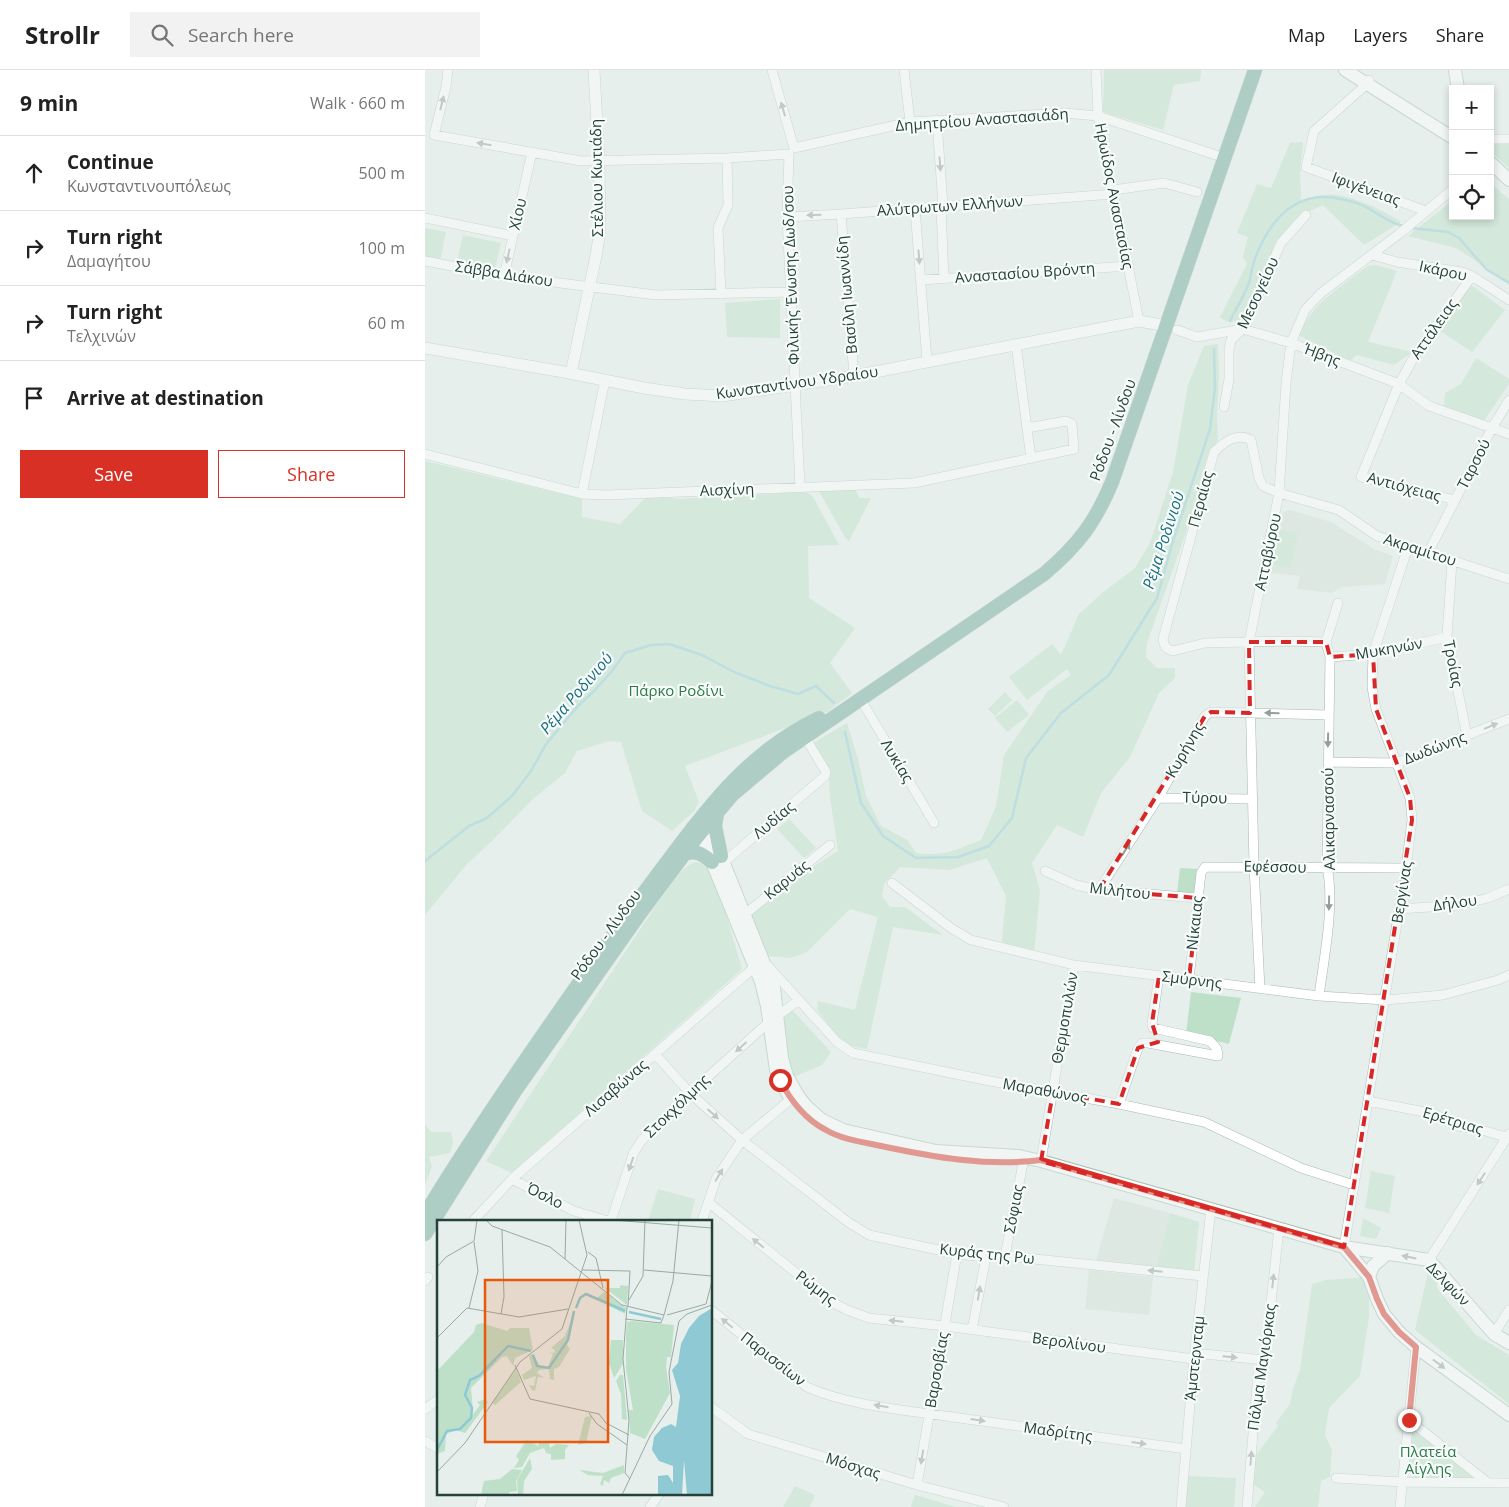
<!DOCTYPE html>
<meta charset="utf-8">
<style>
body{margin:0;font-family:"Open Sans",sans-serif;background:#f2f2f2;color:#222}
.controls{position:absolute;right:15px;top:15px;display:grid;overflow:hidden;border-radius:0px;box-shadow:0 2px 8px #0003}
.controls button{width:45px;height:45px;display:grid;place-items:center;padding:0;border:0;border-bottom:1px solid #e0e0e0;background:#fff;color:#222;font:25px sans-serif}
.stop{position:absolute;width:15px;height:15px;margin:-11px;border:4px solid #d93025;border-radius:50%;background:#fff}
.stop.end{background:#d93025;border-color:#fff;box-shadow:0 1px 5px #0008}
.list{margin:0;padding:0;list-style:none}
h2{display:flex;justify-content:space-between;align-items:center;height:65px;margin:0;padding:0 20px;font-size:21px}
h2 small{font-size:16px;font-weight:400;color:#767676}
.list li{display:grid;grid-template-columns:32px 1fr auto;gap:15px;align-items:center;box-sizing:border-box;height:75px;padding:0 20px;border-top:1px solid #e0e0e0}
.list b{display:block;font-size:19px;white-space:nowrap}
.list p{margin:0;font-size:16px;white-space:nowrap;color:#767676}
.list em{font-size:16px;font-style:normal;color:#767676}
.actions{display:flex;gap:10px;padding:15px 20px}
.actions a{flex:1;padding:11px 0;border:1px solid #d93025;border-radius:0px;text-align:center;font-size:18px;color:#d93025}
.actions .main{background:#d93025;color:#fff}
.icon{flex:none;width:28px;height:28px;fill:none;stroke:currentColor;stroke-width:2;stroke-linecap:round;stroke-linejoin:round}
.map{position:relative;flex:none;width:1084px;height:1437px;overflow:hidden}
header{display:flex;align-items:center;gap:30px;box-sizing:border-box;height:70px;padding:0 25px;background:#fff;border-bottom:1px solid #e0e0e0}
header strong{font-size:24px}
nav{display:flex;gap:28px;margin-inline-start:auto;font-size:18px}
.search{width:350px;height:45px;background:#f2f2f2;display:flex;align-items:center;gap:12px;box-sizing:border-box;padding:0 18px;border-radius:0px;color:#767676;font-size:19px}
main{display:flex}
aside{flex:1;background:#fff}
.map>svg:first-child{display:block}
</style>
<header>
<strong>Strollr</strong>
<div class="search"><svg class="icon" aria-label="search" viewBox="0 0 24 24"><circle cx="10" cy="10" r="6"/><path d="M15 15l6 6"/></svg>Search here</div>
<nav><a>Map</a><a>Layers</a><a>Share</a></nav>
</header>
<main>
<aside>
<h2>9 min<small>Walk · 660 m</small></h2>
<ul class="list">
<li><svg class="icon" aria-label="ahead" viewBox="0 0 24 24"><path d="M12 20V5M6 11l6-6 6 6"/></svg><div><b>Continue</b><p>Κωνσταντινουπόλεως</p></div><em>500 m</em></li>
<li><svg class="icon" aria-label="right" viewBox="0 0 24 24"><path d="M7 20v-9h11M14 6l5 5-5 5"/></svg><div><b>Turn right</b><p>Δαμαγήτου</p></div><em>100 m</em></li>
<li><svg class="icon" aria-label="right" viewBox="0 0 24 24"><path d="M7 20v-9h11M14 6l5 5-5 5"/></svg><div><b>Turn right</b><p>Τελχινών</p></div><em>60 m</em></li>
<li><svg class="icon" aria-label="arrive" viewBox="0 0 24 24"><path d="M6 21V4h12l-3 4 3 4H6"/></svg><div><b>Arrive at destination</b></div></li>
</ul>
<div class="actions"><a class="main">Save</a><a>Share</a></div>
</aside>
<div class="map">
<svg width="1084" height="1437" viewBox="0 0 1084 1437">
<rect width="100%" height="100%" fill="#e6efeb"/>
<!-- built -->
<path fill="#d4dfda" d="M865 440 906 452 949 479 968 486 960 514 917 517 907 523 872 519 875 506 845 503 858 442Z
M689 1128 745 1143 731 1198 671 1190Z
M664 1200 728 1207 724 1245 660 1239Z"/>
<!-- green -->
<path fill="#bfe0c8" d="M679 0H776L775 11 749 15 738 60 678 42Z
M878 72 875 104 876 130C887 128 900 123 911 125 930 127 960 141 976 152L939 175 898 135 873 146 850 173 823 246C813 251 805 256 795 247L822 194 818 187 823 167 812 163 832 114 846 118 865 73Z
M1065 72 1084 73V98L1065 81Z
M1065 113 1084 129V212L1031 178 983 166 1028 130V146H1065Z
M0 158 21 162 15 191 0 188Z
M38 165 76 173 69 204 31 196Z
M951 195 972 201 943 272 987 282 969 295 932 285 925 291 873 265C889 232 915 217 943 196Z
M1046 215 1080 240 1047 282 1014 260Z
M355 229V268L302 267 300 233Z
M793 274 794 305 792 347 793 370 782 387 762 459 722 573 721 587 732 598H750V608L734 623 705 687 676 723 658 767 632 755 607 793 615 820 609 885 576 880 581 826 562 788 524 800 475 797 459 814 457 826 465 837H480L518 865 468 857 442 979 419 975 392 940 393 931 430 940 453 847 425 839 382 882 366 888 343 886 323 838 413 781 405 728 404 709 385 675 422 653 433 689 441 726 456 756 482 770 491 783C519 787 531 780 556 770L571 737 579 685 623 621 646 605 642 599 602 630 584 607 627 574 636 585 654 544 676 524 710 498 725 473 748 402 763 315 779 276Z
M1051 288 1084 309V314L1058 352 1019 337 1020 323 1036 314Z
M0 391 157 429V447L195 454 223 425 253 429 379 422 385 424 389 429 414 475 383 476 384 528 430 558 405 593 427 623 402 642 260 696 274 732 269 741 247 761 217 741 196 672 184 671 152 681 140 703 108 729 66 772 42 794 0 845Z
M396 418H430L434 428H446L424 471 421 469 394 421Z
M855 460 873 464 865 498 848 495Z
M580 622 587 630 570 646 563 639Z
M592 630 604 645 582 662 570 648Z
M364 749 391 778 379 788 352 759Z
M272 792 280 795 289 803 317 899 87 1103 61 1091 234 831C245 817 254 797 272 792Z
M755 798 773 799 769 825 752 823Z
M766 922 816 928 804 974 761 964Z
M368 941 406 982 397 995 366 1008 355 950Z
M0 1054 6 1062H26L28 1072 25 1083 4 1087 7 1096 0 1115Z
M946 1101 970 1106 964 1143 940 1138Z
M233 1119 270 1129 265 1151H223Z
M745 1143 774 1152 769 1203 731 1198Z
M938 1148 956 1158 951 1169 935 1166Z
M1003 1202 1012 1210V1218L1051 1265 1084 1285V1334L990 1260Z
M944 1207V1247L935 1306 904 1338 900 1365 907 1380 905 1407 896 1411 893 1437H830L840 1422 828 1414 829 1388 853 1356 851 1353 865 1334 868 1319 875 1300 887 1214 901 1210Z
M987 1364H993L1047 1401V1408H990L984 1400Z
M760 1406 811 1408 809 1437H758Z
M370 1416 390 1425 385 1437H358Z
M490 1425 531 1437H486Z"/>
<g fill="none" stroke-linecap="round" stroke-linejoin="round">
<!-- stream -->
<path stroke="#8ec9d4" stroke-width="2.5" d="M986 158 1023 162 1034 168 1061 199 1084 213
M805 251C811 239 819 226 824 213 826 206 827 198 829 191 844 151 869 118 916 129 924 131 934 133 941 137 954 144 964 153 978 156
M420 662 436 733 458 766 491 788 533 787 564 776 587 748 601 688 636 643 684 605 732 528 748 471 785 359 790 318 789 279
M0 791 44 756 62 748 87 726 106 701 121 674 152 637 169 621 187 601 200 583 226 575 244 574 277 585 309 602 345 616 373 624 391 616 409 633"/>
<!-- minor casing -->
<g stroke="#a8b8b2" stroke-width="10">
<path id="minor" d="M23 0 21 17 9 65 156 91 302 88 364 84
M347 0 369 78
M479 0 485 52
M671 0 673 46 714 251
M944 10 942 14 889 61 881 97 1001 141
M512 51 518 137
M1065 69H1084
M369 78 485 52 640 43 673 46 800 88
M364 84 362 147 375 417
M688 120 739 113 772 122
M516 137 519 209
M490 139 502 291
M416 144 429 306
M362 147 416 144 689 124
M0 148 88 166
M947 185 972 192 1037 202 1047 206 1084 230
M0 191 79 206 231 225 365 222
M79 206 107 82
M496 210 704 196
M296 224 293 158 303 135 302 88
M752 260 772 267 818 259 866 273 974 314 1004 336 1084 364
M591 274 606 389
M799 337 804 309V280L806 270 818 259 856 173 881 145
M0 384 157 424 181 425 489 413 649 379 647 354 641 351 602 358
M157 424 180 310
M1030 430 936 407 974 314 989 287 1047 206
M1003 483 1067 358 1084 330
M1027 491 1022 567 1042 666
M901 572 861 571 780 573 748 581C741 579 739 576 738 569L789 382C799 372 812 362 826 370L834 408 838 416 854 423 914 440 952 466 1084 509
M901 572 913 533
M905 587 948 584 1022 567
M435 628 509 753
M903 692 971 693 1084 649
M733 728 827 729
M298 793 400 706 401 702 380 667
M620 801 651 815 674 820 773 828
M467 813 526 858 546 870 649 895 894 926 960 930 1018 925 1073 910 1084 905
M674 820 733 728 780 646 786 642 904 645
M974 839 1035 835 1063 828 1084 819
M319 845 405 775
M342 895 412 972 428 983 565 1011 694 1034 779 1052 876 1098 929 1115
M764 909 776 803 780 797 981 798
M835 919 829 796 824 572 854 423 861 313 866 273 880 240 896 223 974 164 1028 119
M894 926C899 888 910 834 902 797L905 587 901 572
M230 984 265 1023 317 1070 423 1152 444 1165 532 1184 561 1187 580 1186 778 1206
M943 1031 1010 1044 1021 1051 1033 1056 1057 1060 1084 1068
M694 1034 713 978 717 973H723L793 986 792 979 785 971 728 958 727 953 734 906
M616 1091 649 895
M87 1109 149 1141 183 1151
M283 1132 407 1232 422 1240 444 1248 520 1256 769 1289
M48 1151 87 1109 333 894
M186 1151 209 1082 217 1070 265 1023 344 952 374 930
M277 1151 291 1109 317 1070 372 1024
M919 1177 981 798 987 750 985 728 951 639 947 617 948 584 983 477
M580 1186 598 1093
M1004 1190 1084 1064
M0 1211 3 1207
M286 1240 382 1317C424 1336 481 1340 527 1347 605 1358 683 1369 761 1379
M547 1260 561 1187
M1069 1264 1084 1240
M769 1283 840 1290
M286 1337 323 1364 492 1415 579 1437
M0 1339 14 1329
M984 1350 1063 1413
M0 1371 14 1379
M911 1408 977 1412 1084 1413
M492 1415 532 1184
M55 1437 59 1423
M225 1437 235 1423
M756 1437 769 1289 786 1139
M822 1437 833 1303 840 1290 854 1158
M975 1437 991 1277"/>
</g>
<!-- tertiary casing -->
<g stroke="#a8b8b2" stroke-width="12">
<path id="tertiary" d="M0 278 139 302 219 318 260 324 297 326 429 306 714 251 742 256
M146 303 171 186 175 160 174 91 169 0"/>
</g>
<!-- secondary casing -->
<g stroke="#a4bbb3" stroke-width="14">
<path id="secondary" d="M920 0 1028 68
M1030 0 1033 19
M1065 92 1084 110
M267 758 287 792 336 912 342 936 351 1000 355 1010 364 1026
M269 758 282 764 296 786 345 908 349 918 357 988 362 1006 372 1024 381 1036 397 1050 418 1060 511 1081 594 1086 616 1091 919 1177 1004 1190 1069 1264 1084 1273
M919 1177 944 1207 952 1229 959 1244 974 1262 991 1277 1084 1345
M944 1207 948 1196 963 1183"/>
</g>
<!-- primary casing -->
<g stroke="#c2cac8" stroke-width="15">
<path id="primary" d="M292 743 290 756 296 786
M260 784C271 779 278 785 287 792
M0 1144C52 1059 109 977 166 896 191 861 216 826 242 792 285 734 327 680 394 648
M0 1164 90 1021 216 842 272 767 307 725 358 682 619 504C653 475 670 453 687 412L830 0"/>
</g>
<!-- minor -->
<use href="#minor" stroke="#fff" stroke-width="9"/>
<!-- tertiary -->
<use href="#tertiary" stroke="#fff" stroke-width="11"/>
<!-- secondary -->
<use href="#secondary" stroke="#fff" stroke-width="12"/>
<!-- primary -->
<use href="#primary" stroke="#6aa596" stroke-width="14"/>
</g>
<!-- one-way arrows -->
<defs><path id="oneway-solid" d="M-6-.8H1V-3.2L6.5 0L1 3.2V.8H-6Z" transform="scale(1.25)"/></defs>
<g fill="#92a09c">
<use href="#oneway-solid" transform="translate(17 33) rotate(-76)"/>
<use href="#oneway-solid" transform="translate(358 39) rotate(-106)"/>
<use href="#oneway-solid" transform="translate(59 74) rotate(-170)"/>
<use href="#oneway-solid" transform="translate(515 94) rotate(86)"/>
<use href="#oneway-solid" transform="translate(389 145) rotate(178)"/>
<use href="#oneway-solid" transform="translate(83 186) rotate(103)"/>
<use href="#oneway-solid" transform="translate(494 187) rotate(86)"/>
<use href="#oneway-solid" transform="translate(847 643) rotate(-179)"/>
<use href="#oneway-solid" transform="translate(1066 656) rotate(-22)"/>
<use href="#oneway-solid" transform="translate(903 670) rotate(91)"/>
<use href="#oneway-solid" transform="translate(701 779) rotate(-58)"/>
<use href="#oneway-solid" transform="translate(904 833) rotate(91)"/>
<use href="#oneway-solid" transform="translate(316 977) rotate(138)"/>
<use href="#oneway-solid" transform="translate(288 1044) rotate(42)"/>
<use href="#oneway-solid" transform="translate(206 1094) rotate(109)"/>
<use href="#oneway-solid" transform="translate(294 1105) rotate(-59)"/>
<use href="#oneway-solid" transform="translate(1056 1109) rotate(123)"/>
<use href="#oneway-solid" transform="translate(333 1173) rotate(-141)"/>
<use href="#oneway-solid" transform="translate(984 1187) rotate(-169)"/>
<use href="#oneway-solid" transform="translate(730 1201) rotate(-174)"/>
<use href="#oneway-solid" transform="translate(848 1211) rotate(-84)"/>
<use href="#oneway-solid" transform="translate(554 1223) rotate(-80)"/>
<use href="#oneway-solid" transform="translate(471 1251) rotate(-174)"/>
<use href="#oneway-solid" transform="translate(302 1253) rotate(-141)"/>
<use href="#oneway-solid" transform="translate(805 1287) rotate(5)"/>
<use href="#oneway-solid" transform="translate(1014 1294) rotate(37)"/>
<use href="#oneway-solid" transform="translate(456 1336) rotate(-171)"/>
<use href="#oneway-solid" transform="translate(553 1350) rotate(8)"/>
<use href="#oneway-solid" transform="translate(714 1373) rotate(8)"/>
<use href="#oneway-solid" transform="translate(497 1387) rotate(100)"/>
<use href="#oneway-solid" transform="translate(826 1388) rotate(-85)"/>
</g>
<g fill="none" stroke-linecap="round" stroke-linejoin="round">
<!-- route -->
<path stroke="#d93025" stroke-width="6" d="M355 1010C365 1030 381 1050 401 1060 418 1070 438 1072 456 1076 508 1087 563 1097 616 1090L919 1177 944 1207 952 1229 959 1244 974 1262 991 1277 984 1350"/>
</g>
<!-- marked area -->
<path d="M0 0H1084V1437H0ZM824 572H901L905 587 948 584 951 639 985 728 987 750 919 1177 616 1091 628 1022 694 1034 713 978 733 972 727 953 734 906 764 909 773 828 674 820 780 646 786 642 825 643Z" fill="#e6efeb" fill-opacity=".55" fill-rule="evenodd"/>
<path fill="none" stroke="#d62828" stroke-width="4" stroke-dasharray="10 6" stroke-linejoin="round" d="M824 572H901L905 587 948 584 951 639 985 728 987 750 919 1177 616 1091 628 1022 694 1034 713 978 733 972 727 953 734 906 764 909 773 828 674 820 780 646 786 642 825 643Z"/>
<g text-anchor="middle" stroke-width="4.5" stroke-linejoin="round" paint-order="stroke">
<!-- street labels -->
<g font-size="15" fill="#24423a" stroke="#f7fbf9">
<text transform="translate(557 50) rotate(-4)" y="5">Δημητρίου Αναστασιάδη</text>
<text transform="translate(172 108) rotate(-91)" y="5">Στέλιου Κωτιάδη</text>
<text transform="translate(941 119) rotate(20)" y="5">Ιφιγένειας</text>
<text transform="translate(689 126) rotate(79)" y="5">Ηρωίδος Αναστασίας</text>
<text transform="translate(525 136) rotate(-4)" y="5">Αλύτρωτων Ελλήνων</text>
<text transform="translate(93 144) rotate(-77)" y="5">Χίου</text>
<text transform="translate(1018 201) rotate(12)" y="5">Ικάρου</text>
<text transform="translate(600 203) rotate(-4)" y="5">Αναστασίου Βρόντη</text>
<text transform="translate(79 204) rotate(9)" y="5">Σάββα Διάκου</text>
<text transform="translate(366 205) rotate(-92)" y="5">Φιλικής Ένωσης Δωδ/σου</text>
<text transform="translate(833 223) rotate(-65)" y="5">Μεσογείου</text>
<text transform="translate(422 225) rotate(-95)" y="5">Βασίλη Ιωαννίδη</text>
<text transform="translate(1009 259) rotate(-55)" y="5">Αττάλειας</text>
<text transform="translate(897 285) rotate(21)" y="5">Ήβης</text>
<text transform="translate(372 313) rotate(-8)" y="5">Κωνσταντίνου Υδραίου</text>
<text transform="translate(688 360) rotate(-70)" y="5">Ρόδου - Λίνδου</text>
<text transform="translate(1049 394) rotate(-63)" y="5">Ταρσού</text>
<text transform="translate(979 417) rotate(15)" y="5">Αντιόχειας</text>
<text transform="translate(302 420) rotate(-2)" y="5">Αισχίνη</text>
<text transform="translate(776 429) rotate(-75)" y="5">Περαίας</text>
<text transform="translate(995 480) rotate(18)" y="5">Ακραμίτου</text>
<text transform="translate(843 482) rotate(-78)" y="5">Ατταβύρου</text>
<text transform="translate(964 579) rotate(-10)" y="5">Μυκηνών</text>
<text transform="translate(1028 594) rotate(79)" y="5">Τροίας</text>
<text transform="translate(1010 678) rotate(-21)" y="5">Δωδώνης</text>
<text transform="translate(760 680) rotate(-60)" y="5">Κυρήνης</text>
<text transform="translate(472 691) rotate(59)" y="5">Λυκίας</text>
<text transform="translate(780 728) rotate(1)" y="5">Τύρου</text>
<text transform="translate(904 749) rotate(-91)" y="5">Αλικαρνασσού</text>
<text transform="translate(349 750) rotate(-40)" y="5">Λυδίας</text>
<text transform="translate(850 797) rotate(1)" y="5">Εφέσσου</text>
<text transform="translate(362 810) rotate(-39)" y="5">Καρυάς</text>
<text transform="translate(695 821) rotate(6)" y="5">Μιλήτου</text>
<text transform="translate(977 822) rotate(-81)" y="5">Βεργίνας</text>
<text transform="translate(1030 833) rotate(-8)" y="5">Δήλου</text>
<text transform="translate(770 853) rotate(-84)" y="5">Νίκαιας</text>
<text transform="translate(181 865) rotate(-54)" y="5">Ρόδου - Λίνδου</text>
<text transform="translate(767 910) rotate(7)" y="5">Σμύρνης</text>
<text transform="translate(640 948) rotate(-80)" y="5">Θερμοπυλών</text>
<text transform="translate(191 1018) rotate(-41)" y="5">Λισαβώνας</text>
<text transform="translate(620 1021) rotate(10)" y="5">Μαραθώνος</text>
<text transform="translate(252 1036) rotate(-44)" y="5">Στοκχόλμης</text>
<text transform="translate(1028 1051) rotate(17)" y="5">Ερέτριας</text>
<text transform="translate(120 1126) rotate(27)" y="5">Όσλο</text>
<text transform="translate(589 1139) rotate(-79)" y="5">Σόφιας</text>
<text transform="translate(562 1184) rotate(6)" y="5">Κυράς της Ρω</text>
<text transform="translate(1023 1214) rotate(46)" y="5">Δελφών</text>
<text transform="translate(391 1218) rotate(37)" y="5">Ρώμης</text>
<text transform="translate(644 1273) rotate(8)" y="5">Βερολίνου</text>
<text transform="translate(770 1288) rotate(-84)" y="5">Άμστερνταμ</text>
<text transform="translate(348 1289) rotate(38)" y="5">Παρισσίων</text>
<text transform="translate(837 1297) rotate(-82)" y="5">Πάλμα Μαγιόρκας</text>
<text transform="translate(512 1300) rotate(-80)" y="5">Βαρσοβίας</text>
<text transform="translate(633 1362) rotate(8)" y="5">Μαδρίτης</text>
<text transform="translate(428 1396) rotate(17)" y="5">Μόσχας</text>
</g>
<!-- park labels -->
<g font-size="15" fill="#2d7a4b" stroke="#f7fbf9">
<text x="251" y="626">Πάρκο Ροδίνι</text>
<text x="1003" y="1387">Πλατεία<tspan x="1003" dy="17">Αίγλης</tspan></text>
</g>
<!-- water labels -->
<g font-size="16" font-style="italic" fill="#1c6f80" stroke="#f7fbf9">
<text transform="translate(738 470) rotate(-72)" y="6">Ρέμα Ροδινιού</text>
<text transform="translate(151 623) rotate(-49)" y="6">Ρέμα Ροδινιού</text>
</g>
</g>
<!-- overview -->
<g transform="translate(12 1150)">
<rect width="275" height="275" fill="#e6efeb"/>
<path d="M183 65 191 66 190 85 168 68H183ZM167 72 189 88 188 94 159 79ZM138 91 130 125 133 129 122 147 117 149V160L113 159 112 149 102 150 100 153 107 158 101 157 98 171 95 170 92 165 97 166 99 156 87 160 85 155 95 148 92 136 96 134 104 148 111 147 116 134 112 132 117 133 118 130 114 128 128 116ZM195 101 237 105 234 137H230L229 147 233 173 208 219 193 213 192 190H196L189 149V115L190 102ZM45 103 70 111 73 108H92L96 130 78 138 76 146 70 136 65 137 34 168 36 191 31 201 43 185 40 182 48 179 51 182 28 213 19 210 9 214 8 231 0 234V151L37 112 39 105ZM174 120H186V144L177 158 172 143ZM79 149 84 162 58 185 55 183ZM183 155H186L190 200 185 199 184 174 179 161ZM155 196 149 223 141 225 148 197ZM90 220 101 226 103 221 112 223 113 228 119 224 132 225 128 230V239L114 240V234L109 233 107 228 93 233 85 247 77 248 82 240 79 236ZM93 238 95 249 87 261 86 275H81L80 260ZM187 245V253L174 258 172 263 167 260 166 266 163 264 166 256 151 255 142 250 166 253ZM75 249 85 250 79 261 80 271 72 272V275H44L47 261 63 259Z" fill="#bfe0c8"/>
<path d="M275 88V275H250L247 240 245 275H221V256L231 255 236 263V246L222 241 215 230 217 217 225 208 234 204 239 207 243 176 235 150 241 143 244 124 252 108 262 96Z" fill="#8ec9d4"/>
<path fill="none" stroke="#8ec9d4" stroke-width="2.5" d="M139 88 143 78 149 74 188 91M192 92 224 99M96 135 100 146 112 148 131 120 137 91M0 230 10 211 23 209 34 198 35 188 28 175 33 160 42 156 71 126 94 131"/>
<path fill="none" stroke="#98aaa4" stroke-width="1" d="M49 0 55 6 113 27 185 85 227 95 224 103 188 99M176 0 275 8M151 32 159 38 166 68M128 39 129 0M0 47 9 37 37 21 40 0M145 50 193 51 191 86M207 50 275 56M192 80 206 56 208 0M190 87 186 139 192 200 188 253 193 259M32 88 41 51 37 22M64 94 67 77 65 10M227 95 236 61 242 0M230 95 269 84 275 61M0 118 30 88 82 97 131 89M78 145 93 179 162 194 169 203 192 215M152 193 160 204 190 225M0 252 28 223 83 142 125 109 150 35 142 0M185 275 213 216 235 184 232 152 242 101 250 94 275 85"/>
<path fill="#e8590c" fill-opacity="0.15" stroke="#e8590c" stroke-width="2.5" d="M48 60H171V222H48Z"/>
<rect width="275" height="275" fill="none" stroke="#24423a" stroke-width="2.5"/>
</g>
</svg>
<div class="controls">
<button>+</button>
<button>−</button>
<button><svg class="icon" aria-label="locate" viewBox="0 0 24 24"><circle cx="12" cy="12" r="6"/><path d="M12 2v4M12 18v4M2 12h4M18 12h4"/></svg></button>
</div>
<div class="stop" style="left:355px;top:1010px"></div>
<div class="stop end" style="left:984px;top:1350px"></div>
</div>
</main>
